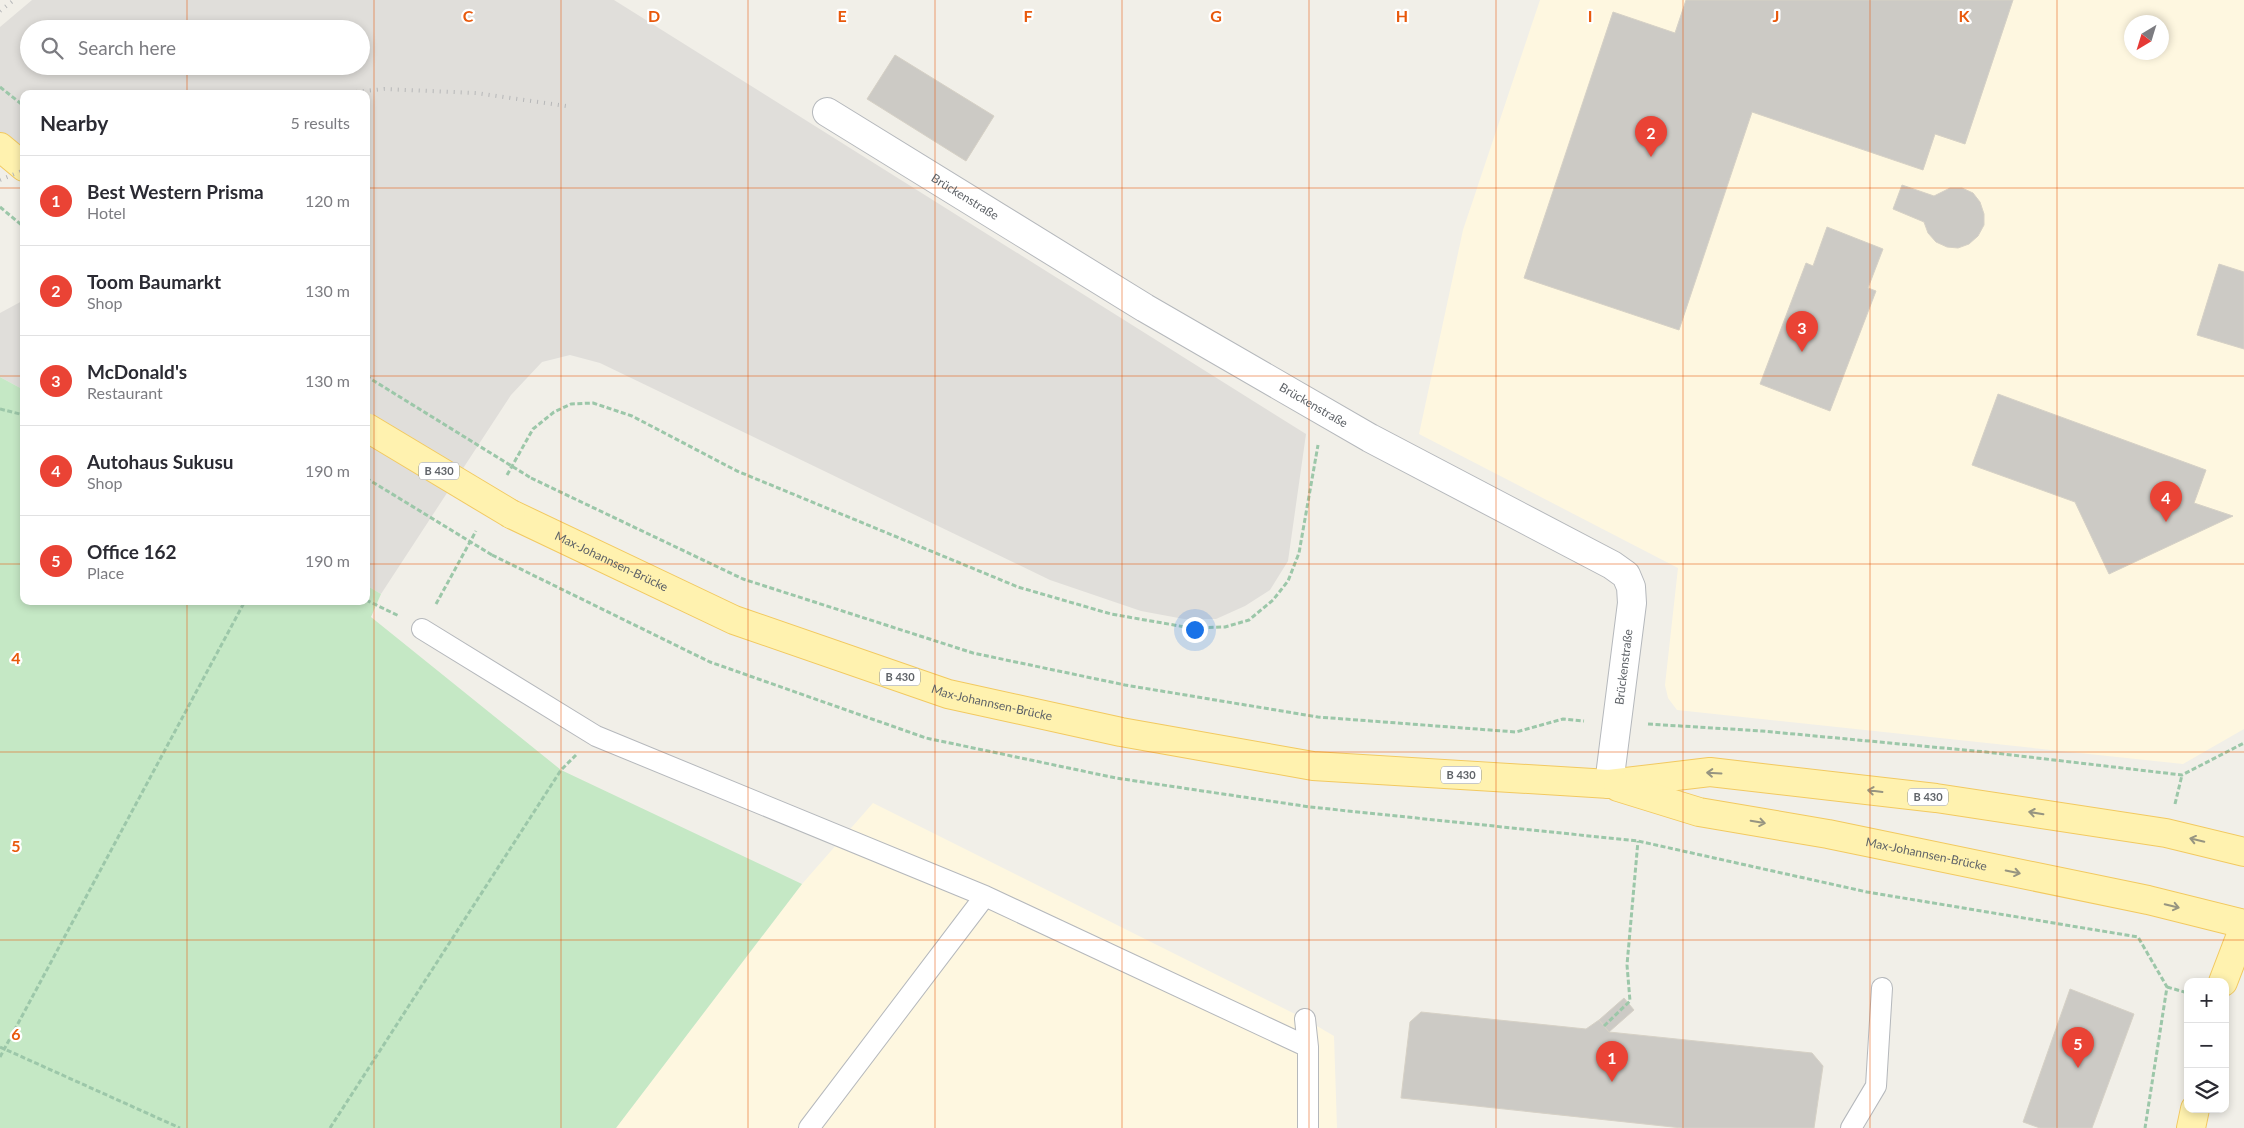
<!DOCTYPE html>
<meta charset="utf-8">
<style>
body{margin:0;font-family:Lato,sans-serif;background:#f2f2f3;color:#2b2b33}
.controls{position:absolute;right:15px;bottom:15px;display:grid;overflow:hidden;border-radius:10px;box-shadow:0 2px 8px #0003}
.controls button{width:45px;height:45px;display:grid;place-items:center;padding:0;border:0;border-bottom:1px solid #e1e1e2;background:#fff;color:#2b2b33;font:25px sans-serif}
.compass{position:absolute;left:2124px;top:15px;width:45px;height:45px;border-radius:50%;background:#fff;box-shadow:0 2px 8px #0003;rotate:218deg}
.you{position:absolute;left:1194px;top:629px;width:18px;height:18px;margin:-12px;border:4px solid #fff;border-radius:50%;background:#1a73e8;box-shadow:0 0 0 8px #1a73e833}
.badge{display:grid;place-items:center;width:32px;height:32px;border-radius:50%;background:#ea4335;color:#fff;font-size:16px;font-weight:700}
.pin{position:absolute;translate:-50% -41px;filter:drop-shadow(0 1px 2px #0008)}
.pin::after{content:'';position:absolute;top:26px;width:18px;height:15px;background:inherit;clip-path:polygon(0 0,100% 0,50% 100%)}
.list{margin:0;padding:0;list-style:none}
h2{display:flex;justify-content:space-between;align-items:center;height:65px;margin:0;padding:0 20px;font-size:21px}
h2 small{font-size:16px;font-weight:400;color:#7c7c81}
.list li{display:grid;grid-template-columns:32px 1fr auto;gap:15px;align-items:center;box-sizing:border-box;height:90px;padding:0 20px;border-top:1px solid #e1e1e2}
.list b{display:block;font-size:19px;white-space:nowrap}
.list p{margin:0;font-size:16px;white-space:nowrap;color:#7c7c81}
.list em{font-size:16px;font-style:normal;color:#7c7c81}
.icon{flex:none;width:28px;height:28px;fill:none;stroke:currentColor;stroke-width:2;stroke-linecap:round;stroke-linejoin:round}
.map{position:relative;flex:none;width:2244px;height:1128px;overflow:hidden}
.search{position:absolute;background:#fff;box-shadow:0 2px 8px #0003;left:20px;top:20px;width:350px;height:55px;display:flex;align-items:center;gap:12px;box-sizing:border-box;padding:0 18px;border-radius:28px;color:#7c7c81;font-size:19px}
.panel{position:absolute;background:#fff;box-shadow:0 2px 8px #0003;left:20px;top:90px;width:350px;height:515px;border-radius:10px}
.map>svg:first-child{display:block}
</style>
<div class="map">
<svg width="2244" height="1128" viewBox="0 0 2244 1128">
<rect width="100%" height="100%" fill="#f1efe8"/>
<!-- commercial -->
<path fill="#fef7e0" fill-rule="evenodd" d="M1540 0H2244V729L2183 764 1677 710 1668 698 1665 685 1678 568 1419 434 1463 230ZM2132 22H2162V52H2132Z
M873 803 1305 1019 1334 1036 1337 1128H616L802 884Z"/>
<!-- industrial -->
<path fill="#e0deda" fill-rule="evenodd" d="M32 0H614L1306 434 1288 561 1270 590 1245 606 1216 619H1184L1141 611 1050 580 600 363 570 355 542 362 511 395 381 594 366 585V94H24V154L0 164V27ZM29 29H361V66H29Z
M24 300V390L0 377V313Z"/>
<!-- green -->
<path fill="#c5e8c5" d="M0 377 24 390V601H366V585L381 594 371 617 561 770 802 884 616 1128H0Z"/>
<!-- building -->
<path fill="#cccac5" stroke="#d6d1c6" d="M1686 0H2013L1965 144 1935 134 1923 170 1752 112 1679 330 1524 278 1613 12 1675 33Z
M895 55 994 116 966 161 867 99Z
M1902 185 1934 196 1950 188H1962L1973 193 1980 202 1984 214V225L1978 236 1969 244 1958 248 1947 247 1936 242 1928 233 1924 222 1893 209Z
M1827 227 1883 249 1868 288 1876 291 1830 411 1760 384 1806 263 1813 266Z
M2219 264 2244 272V349L2197 335Z
M1998 394 2206 470 2194 503 2233 516 2109 574 2075 502 1972 465Z
M2070 989 2134 1014 2092 1128H2040L2023 1122Z
M1624 998 1634 1010 1609 1032 1599 1020Z
M1421 1012 1586 1029 1599 1020 1609 1032 1812 1053 1823 1066 1814 1128H1682L1401 1098 1410 1022Z"/>
<g fill="none" stroke-linecap="round" stroke-linejoin="round">
<!-- lane casing -->
<g stroke="#b5b8bc" stroke-width="22">
<path id="lane" d="M422 629 596 736 985 896 1308 1047
M1305 1019 1308 1047V1128
M809 1128 985 896
M1851 1128 1876 1086 1882 988"/>
</g>
<!-- street casing -->
<g stroke="#b5b8bc" stroke-width="30">
<g id="street">
<path id="s1" d="M827 112 1145 308 1370 438 1612 565 1626 575 1631 587 1632 603 1609 784"/>
</g>
</g>
<!-- primary casing -->
<g stroke="#f2c960" stroke-width="30">
<g id="primary">
<path d="M0 147 24 167"/>
<path id="s2" d="M511 514 734 620 948 694 1121 732 1313 766 1609 784 1710 772 1936 798 2166 833 2244 852"/>
<path id="s3" d="M1618 787 1699 812 1828 834 2148 900 2244 924"/>
<path d="M2223 982 2244 927"/>
<path d="M2191 1128 2195 1109"/>
</g>
</g>
<!-- path -->
<path stroke="#9cc7a9" stroke-width="3" stroke-dasharray="5 2.5" stroke-linecap="butt" d="M0 87 24 106
M0 207 24 227
M0 409 24 415
M507 475 533 429 554 412 571 404 593 403 632 416 737 471 1018 587 1111 614 1191 628 1225 627 1249 620 1273 600 1288 581 1299 553 1318 445
M531 478 743 579 973 653 1125 685 1318 717 1516 732 1563 719 1584 721
M492 555 710 662 926 738 1116 778 1310 807 1638 841 1867 892 2138 937 2167 987 2145 1128
M366 600 399 616
M436 604 476 531
M1648 724 1762 731 1986 752 2182 775 2244 743
M2175 804 2182 775
M2167 987 2188 993
M1604 1026 1630 1001 1627 965 1638 841
M0 1047 180 1128
M0 1057 245 601
M330 1128 561 770 576 755"/>
<!-- lane -->
<use href="#lane" stroke="#fff" stroke-width="20"/>
<!-- street -->
<use href="#street" stroke="#fff" stroke-width="28"/>
<!-- primary -->
<use href="#primary" stroke="#fff2af" stroke-width="28"/>
<!-- rail -->
<path stroke="#b6b7b8" stroke-width="4" stroke-dasharray="1 6" stroke-linecap="butt" d="M0 11 14 0
M335 94 384 89 476 93 566 106
M0 180 24 170"/>
<!-- primary-bridge casing -->
<g stroke="#f2c960" stroke-width="30" stroke-linecap="butt">
<path id="primary-bridge" d="M366 427 511 514"/>
</g>
<!-- path-bridge -->
<path stroke="#9cc7a9" stroke-width="3" stroke-dasharray="5 2.5" stroke-linecap="butt" d="M366 376 531 478
M366 478 492 555"/>
<!-- primary-bridge -->
<use href="#primary-bridge" stroke="#fff2af" stroke-width="28"/>
</g>
<!-- one-way arrows -->
<defs><path id="oneway-shaft" d="M-6 0H5M1.5-3L5.5 0L1.5 3" fill="none" stroke-width="1.6" stroke-linecap="round" stroke-linejoin="round" transform="scale(1.25)"/></defs>
<g stroke="#979581">
<use href="#oneway-shaft" transform="translate(1714 773) rotate(-177)"/>
<use href="#oneway-shaft" transform="translate(1875 791) rotate(-173)"/>
<use href="#oneway-shaft" transform="translate(2036 813) rotate(-171)"/>
<use href="#oneway-shaft" transform="translate(1758 822) rotate(10)"/>
<use href="#oneway-shaft" transform="translate(2197 840) rotate(-167)"/>
<use href="#oneway-shaft" transform="translate(2013 872) rotate(12)"/>
<use href="#oneway-shaft" transform="translate(2172 906) rotate(14)"/>
</g>
<!-- grid -->
<path fill="none" stroke="#e8590c" stroke-width="1" stroke-opacity="0.55" d="M187 0V29M374 0V1128M561 0V1128M748 0V1128M935 0V1128M1122 0V1128M1309 0V1128M1496 0V1128M1683 0V1128M1870 0V1128M2057 0V1128M187 66V94M0 188H24M366 188H2244M0 376H24M366 376H2244M0 564H24M366 564H2244M187 601V1128M0 752H2244M0 940H2244"/>
<g text-anchor="middle" stroke-width="4.5" stroke-linejoin="round" paint-order="stroke">
<!-- shield labels -->
<g fill="#fff" stroke="#8f9295" stroke-width="1">
<rect x="419" y="462.5" width="40" height="17" rx="4"/>
<rect x="880" y="668.5" width="40" height="17" rx="4"/>
<rect x="1441" y="766.5" width="40" height="17" rx="4"/>
<rect x="1908" y="788.5" width="40" height="17" rx="4"/>
</g>
<g font-size="11" font-weight="bold" fill="#5f6368">
<text x="439" y="475">B 430</text>
<text x="900" y="681">B 430</text>
<text x="1461" y="779">B 430</text>
<text x="1928" y="801">B 430</text>
</g>
<!-- street labels -->
<g font-size="12" fill="#5f6368" stroke="#fff">
<text dy="4" stroke="none"><textPath href="#s1" startOffset="162">Brückenstraße</textPath></text>
<text dy="4" stroke="none"><textPath href="#s1" startOffset="568">Brückenstraße</textPath></text>
<text dy="4" stroke="none"><textPath href="#s2" startOffset="111">Max-Johannsen-Brücke</textPath></text>
<text transform="translate(1624 667) rotate(-83)" y="4">Brückenstraße</text>
<text dy="4" stroke="none"><textPath href="#s2" startOffset="518">Max-Johannsen-Brücke</textPath></text>
<text dy="4" stroke="none"><textPath href="#s3" startOffset="316">Max-Johannsen-Brücke</textPath></text>
</g>
</g>
<g font-size="16" text-anchor="middle" font-weight="bold" fill="#e8590c" stroke="#fff" stroke-width="4.5" stroke-linejoin="round" paint-order="stroke">
<text x="468" y="22">C</text>
<text x="654" y="22">D</text>
<text x="842" y="22">E</text>
<text x="1028" y="22">F</text>
<text x="1216" y="22">G</text>
<text x="1402" y="22">H</text>
<text x="1590" y="22">I</text>
<text x="1776" y="22">J</text>
<text x="1964" y="22">K</text>
<text x="16" y="664">4</text>
<text x="16" y="852">5</text>
<text x="16" y="1040">6</text>
</g>
</svg>
<div class="controls">
<button>+</button>
<button>−</button>
<button><svg class="icon" aria-label="layers" viewBox="0 0 24 24"><path d="M12 4l9 5-9 5-9-5zM3 14l9 5 9-5"/></svg></button>
</div>
<svg class="compass" viewBox="-18 -18 36 36"><path d="M0-13l5 13h-10z" fill="#e53935"/><path d="M0 13l5-13h-10z" fill="#7c7c81"/></svg>
<div class="you"></div>
<div class="pin badge" style="left:1612px;top:1082px">1</div>
<div class="pin badge" style="left:1651px;top:157px">2</div>
<div class="pin badge" style="left:1802px;top:352px">3</div>
<div class="pin badge" style="left:2166px;top:522px">4</div>
<div class="pin badge" style="left:2078px;top:1068px">5</div>
<div class="search"><svg class="icon" aria-label="search" viewBox="0 0 24 24"><circle cx="10" cy="10" r="6"/><path d="M15 15l6 6"/></svg>Search here</div>
<section class="panel">
<h2>Nearby<small>5 results</small></h2>
<ul class="list">
<li><span class="badge">1</span><div><b>Best Western Prisma</b><p>Hotel</p></div><em>120 m</em></li>
<li><span class="badge">2</span><div><b>Toom Baumarkt</b><p>Shop</p></div><em>130 m</em></li>
<li><span class="badge">3</span><div><b>McDonald's</b><p>Restaurant</p></div><em>130 m</em></li>
<li><span class="badge">4</span><div><b>Autohaus Sukusu</b><p>Shop</p></div><em>190 m</em></li>
<li><span class="badge">5</span><div><b>Office 162</b><p>Place</p></div><em>190 m</em></li>
</ul>
</section>
</div>
